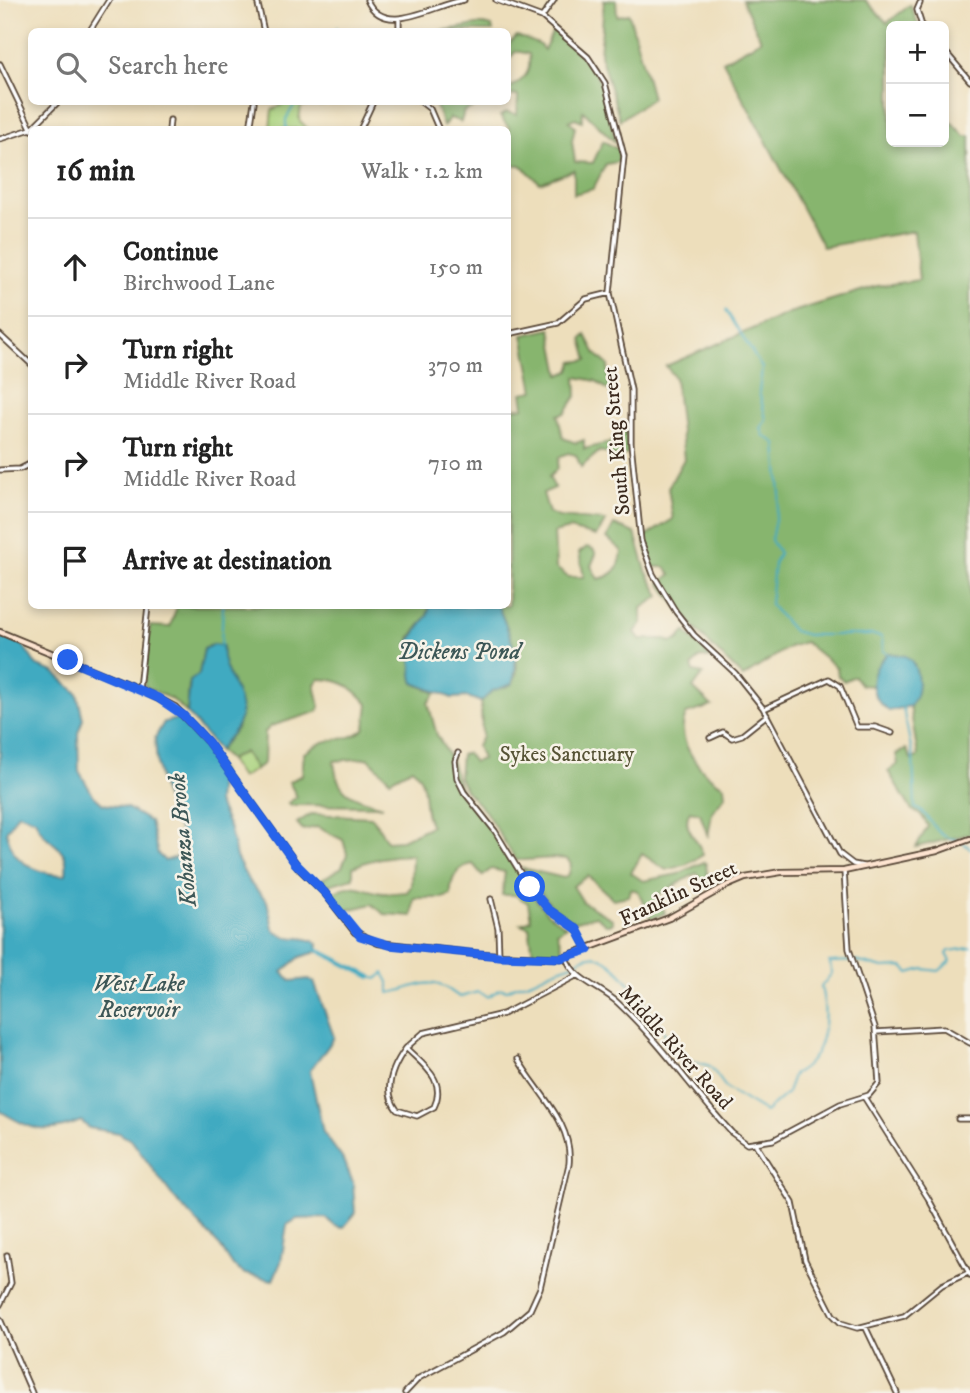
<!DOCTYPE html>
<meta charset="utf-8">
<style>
body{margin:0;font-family:"IM FELL DW Pica",serif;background:#f2f2f2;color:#222}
.controls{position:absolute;right:21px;top:21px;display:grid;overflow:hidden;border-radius:10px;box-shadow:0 4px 10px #0003}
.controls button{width:63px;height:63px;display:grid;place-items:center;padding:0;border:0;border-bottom:2px solid #e0e0e0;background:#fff;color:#222;font:35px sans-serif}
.stop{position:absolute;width:21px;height:21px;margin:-16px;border:5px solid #2563eb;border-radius:50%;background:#fff}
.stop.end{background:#2563eb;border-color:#fff;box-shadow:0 2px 7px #0008}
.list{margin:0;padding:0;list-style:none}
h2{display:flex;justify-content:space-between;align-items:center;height:91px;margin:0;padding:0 28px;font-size:30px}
h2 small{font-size:23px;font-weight:400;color:#767676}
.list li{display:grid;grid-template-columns:46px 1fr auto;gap:21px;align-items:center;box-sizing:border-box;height:98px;padding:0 28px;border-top:2px solid #e0e0e0}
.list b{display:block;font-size:26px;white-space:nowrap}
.list p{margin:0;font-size:23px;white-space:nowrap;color:#767676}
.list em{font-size:23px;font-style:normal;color:#767676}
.icon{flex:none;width:38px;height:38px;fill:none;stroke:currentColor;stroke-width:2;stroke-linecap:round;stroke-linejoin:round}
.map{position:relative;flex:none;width:970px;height:1393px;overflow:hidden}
.search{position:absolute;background:#fff;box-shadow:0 4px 10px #0003;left:28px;top:28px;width:483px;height:77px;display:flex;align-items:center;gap:18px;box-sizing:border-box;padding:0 24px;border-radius:10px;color:#767676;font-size:26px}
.panel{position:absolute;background:#fff;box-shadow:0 4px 10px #0003;left:28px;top:126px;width:483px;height:483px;border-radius:10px}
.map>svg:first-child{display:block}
</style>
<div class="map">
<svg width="970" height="1393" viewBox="0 0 970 1393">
<rect width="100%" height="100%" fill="#f7f3e8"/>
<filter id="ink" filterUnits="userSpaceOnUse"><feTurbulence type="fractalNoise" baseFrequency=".0143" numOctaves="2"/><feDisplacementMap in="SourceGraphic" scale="14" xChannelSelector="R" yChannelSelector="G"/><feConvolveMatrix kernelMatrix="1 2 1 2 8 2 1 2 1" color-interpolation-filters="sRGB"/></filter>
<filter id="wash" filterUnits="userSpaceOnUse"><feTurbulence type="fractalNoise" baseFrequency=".00686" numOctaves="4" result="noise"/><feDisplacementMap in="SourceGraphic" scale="28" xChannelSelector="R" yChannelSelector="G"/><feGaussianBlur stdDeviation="1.57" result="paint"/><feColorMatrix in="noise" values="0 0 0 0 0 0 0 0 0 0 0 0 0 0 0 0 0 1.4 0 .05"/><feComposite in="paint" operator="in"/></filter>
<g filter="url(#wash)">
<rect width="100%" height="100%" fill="#eddebb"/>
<!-- green -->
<path fill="#aad37f" stroke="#727e4e" stroke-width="2" d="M287 102H324L323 105 301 106 299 120 308 129H270L272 110Z
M244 752 256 769 241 778 229 760Z"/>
<!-- forest -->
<path fill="#87b56e" stroke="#617046" stroke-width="2" d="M604 0H616L617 16 629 14 652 98 620 120 600 55Z
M742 0H865L887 23 910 5 919 26H891V142H944V115L965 136H970V834L916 847 928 826 922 816 911 809 888 771 898 764 896 754 906 749 912 760 918 756 910 706 918 682 874 680 872 686 861 685 854 676 844 681 838 676 837 668 805 642 789 647 743 677C711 646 685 620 660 583L671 574 665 567H652L643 538 673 519 668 488 684 459 675 378 666 366 789 313 877 286 919 280 914 231 823 247 723 61 761 40Z
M483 24 492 26 493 31H440Z
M554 29 594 68 603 91 616 143 583 111 582 121 575 118 569 121 575 127 572 141 575 162 593 163 603 141 618 149 619 162 606 164 593 189 574 194V170L540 183 521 165H508L509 128 500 116 507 112 517 115 518 96 508 95V83L511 87C526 79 531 71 529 54L516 51 508 60V45L517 36 539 44 544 50Z
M488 102 464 111 461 122 450 118 443 126 435 103Z
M551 329 560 375 570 371 573 362 588 360 582 339 586 335 596 354 608 365 609 384 615 395 596 381 576 377 577 395 565 413 558 415 563 438 576 443 584 440V449C593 447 602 444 610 443L627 428 628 454 616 457 600 451 581 467 576 455 568 453 559 457 557 469 549 477 555 488 543 493 549 513 559 517 606 521 596 536 569 529 554 533 556 568 568 577H584L579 553 587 547 593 549 596 554 591 566 598 579C615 576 620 568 622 551L607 538 614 525 635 533 646 571 660 596 642 608V623L635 632 640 639H666L670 642 678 640 685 631 711 658 700 657 692 666 694 672 703 674 693 688 712 706 686 714C674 741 700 774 724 786L725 796 712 812 708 837 700 813 690 811C680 828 699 839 703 855L685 865 666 870 642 854 631 873 643 881 678 874 704 862 706 864 709 887 697 873 658 895 665 913 651 919 638 891 631 889 629 896 613 899 588 876 573 886 583 902 612 919 613 923 607 925 596 916 573 922 552 907 522 868 564 878 569 874 571 864 567 859C548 856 535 861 516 860L485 811 465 790 459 777 461 755 467 753 474 762 482 759 477 746 482 737 481 702C485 698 489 692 493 690 500 687 510 688 514 681 524 661 505 624 498 606H508V396H510L513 409 524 407 522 393 534 391 523 335Z
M177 606H430L427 616 410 638 414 683 436 693 428 703 437 735 451 760 461 793 481 815 532 895 548 914 566 926 557 932 564 953H533L529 927 521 924 531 920 528 903 515 895H502L505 872 491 869 483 876 473 864C457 866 450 879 451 895L442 898H414L412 916 384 914 372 904 344 911 331 894C352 882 357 887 376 892 385 895 398 892 407 892L411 886 412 855C390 855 373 858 353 867V878L325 886 321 880 342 867 347 854 343 840 317 827 303 830 297 823 311 814 372 817 387 841 402 840 431 826C420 809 431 783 412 768L390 780 368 758 334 761C337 796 353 797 383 806L290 805 288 803 297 797 289 782 302 775 304 753C310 750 317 744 324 742 341 737 351 741 365 728L368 704C353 687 342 679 319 679L315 684 320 707 317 712 271 726 265 732 264 763 256 769 244 752 229 760 219 751 238 726 235 691 221 656 223 649 209 646 204 649 199 674 189 685 187 713 173 700 144 686 150 626 170 627Z"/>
<!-- water -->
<path fill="#41aac1" stroke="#3e6a70" stroke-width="2" fill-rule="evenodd" d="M430 606H498C508 631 522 656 512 684L492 691 481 702 468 697 452 698 414 683C409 673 415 660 408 644L427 616Z
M0 635 23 645 37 666 54 672 77 693 83 719 78 733 79 771 93 795 103 804 127 808 150 822 158 854 165 861 177 857 181 842 180 832 163 792 157 764 155 738 164 722 180 718 197 733 220 771 217 802 230 829 236 857 249 882 267 901 273 928C286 944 304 933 318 944L317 952 300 957 282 972 291 981 309 979 314 982 334 1037C327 1051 317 1058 310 1071L323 1132 342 1158 353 1182 355 1214 343 1228 335 1226 326 1218 297 1219 287 1225 281 1262 273 1280 245 1274 233 1266 220 1246 175 1199 132 1141 119 1133 89 1128 81 1121C45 1136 32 1130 0 1111ZM18 813 35 819C46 849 70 841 66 874 51 877 24 867 15 854 10 848 9 839 6 832Z
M214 644 223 646C219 670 246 696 240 719 237 732 224 740 219 751L187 713 190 681 199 674 204 649Z
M888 653 906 656C921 666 921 694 910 706L889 711C865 693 869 671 888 653Z"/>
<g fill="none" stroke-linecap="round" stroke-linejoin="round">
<!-- stream -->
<path stroke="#41aac1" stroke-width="2" d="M337 27V32
M286 130V119L296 102
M726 310 762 368 759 392 766 419 761 428 764 436 776 443 780 494 771 540 779 553 774 564 770 604 793 631 808 635H873L882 637 883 651 887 653
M221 645 223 606
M903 708 913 757 915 808C928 813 930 824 940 833 949 841 962 838 970 849
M371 977 377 979 384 973 389 982V993C409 991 423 977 445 987 450 990 454 994 460 997L478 992 488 997 500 989 508 990C516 984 524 985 532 981 545 975 553 970 567 966 574 964 580 959 586 957 614 947 648 1012 661 1028
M664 1031 667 1047 676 1056 710 1066 727 1089 765 1112 787 1093 793 1075C825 1060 829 1019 821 987L832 973 829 962 856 961 883 968 903 967 909 973 923 969 939 971 951 961 947 954 949 951 970 948"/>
<!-- canal -->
<path stroke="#41aac1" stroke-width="4.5" d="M318 950 371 977"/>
</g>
</g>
<g filter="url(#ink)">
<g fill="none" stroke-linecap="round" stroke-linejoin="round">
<!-- minor casing -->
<g stroke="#564536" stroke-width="7">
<path id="minor" d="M257 0 264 32
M367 0C385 39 434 4 464 0
M496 0 542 17 588 57 605 83 624 156 610 293 631 390V443L641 541 653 574 676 612 694 635 735 673 763 708 840 854 853 864 863 866
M920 3 917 10 922 26
M542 17 554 0
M399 19V32
M89 32 109 0
M944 50 970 81
M0 64 32 130
M421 102 430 109 439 130
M169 130 170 120
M250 130 254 102
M360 130 373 102
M0 139 31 129 58 102
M508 334 558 323 586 299 610 293
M0 335 32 365
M0 470 20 469 32 463
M139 689 148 606
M764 709 829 679 840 686 857 727H875L892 733
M710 738 723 732 732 738 742 735 767 715
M458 753 455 761 457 778 464 792 495 831 529 887 548 909 577 929 587 948
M491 899 498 928 499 956
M566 957C572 979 602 988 618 1003 660 1042 693 1091 732 1133L747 1144 773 1140 840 1104 869 1095 879 1083 875 1027 849 949 844 871
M876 1032 944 1028 970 1043
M406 1048 423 1033 503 1014 578 975
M406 1048C423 1065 447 1080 434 1107L417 1116 397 1110C382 1090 393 1066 406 1048Z
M864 1097 928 1198 970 1275
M958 1119H970
M756 1145 793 1203 805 1260 833 1315 841 1323 857 1328 904 1316 942 1285 968 1273
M0 1305 11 1283 7 1255
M0 1319 32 1393
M865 1326 897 1393
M405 1393 419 1378 504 1332 530 1310 540 1288 569 1164C573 1122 537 1093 518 1059"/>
</g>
<!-- secondary casing -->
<g stroke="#564536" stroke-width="8">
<path id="secondary" d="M0 632 139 689 175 707 208 742 299 868 325 893 355 932 378 943 479 954 561 958 669 918 726 886 745 878 781 872 844 871 937 851 970 839"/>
</g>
<!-- minor -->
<use href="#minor" stroke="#fff" stroke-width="3.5"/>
<!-- secondary -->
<use href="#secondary" stroke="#fde4d0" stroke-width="4.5"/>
</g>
</g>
<g fill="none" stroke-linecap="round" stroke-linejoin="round" filter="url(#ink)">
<!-- route -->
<path stroke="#2563eb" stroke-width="9" d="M68 660 158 698 183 715 208 742 295 863 325 893 360 936 389 945 499 956 561 958 588 950 577 929 548 909 530 887"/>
</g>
<g text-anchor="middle" stroke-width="5" stroke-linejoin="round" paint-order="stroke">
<!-- street labels -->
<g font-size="21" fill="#3b2a1e" stroke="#f7f3e8">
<text transform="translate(616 441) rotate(-95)" y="7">South King Street</text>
<text transform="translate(678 893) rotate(-25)" y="7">Franklin Street</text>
<text transform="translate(676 1047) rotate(48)" y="7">Middle River Road</text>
</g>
<!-- park labels -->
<g font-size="21" fill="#575436" stroke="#f7f3e8">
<text x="567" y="761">Sykes Sanctuary</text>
</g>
<!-- water labels -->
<g font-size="23" font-style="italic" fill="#3d5757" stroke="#f7f3e8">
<text x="459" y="659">Dickens Pond</text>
<text transform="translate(182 840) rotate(-95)" y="8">Kohanza Brook</text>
<text x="139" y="991">West Lake<tspan x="139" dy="26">Reservoir</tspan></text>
</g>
</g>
</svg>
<div class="controls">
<button>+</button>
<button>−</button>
</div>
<div class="stop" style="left:530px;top:887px"></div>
<div class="stop end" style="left:68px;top:660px"></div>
<div class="search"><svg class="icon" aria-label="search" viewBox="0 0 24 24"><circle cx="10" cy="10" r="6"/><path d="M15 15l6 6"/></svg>Search here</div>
<section class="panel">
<h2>16 min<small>Walk · 1.2 km</small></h2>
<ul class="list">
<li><svg class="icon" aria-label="ahead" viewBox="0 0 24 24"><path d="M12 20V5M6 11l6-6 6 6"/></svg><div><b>Continue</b><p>Birchwood Lane</p></div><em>150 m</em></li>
<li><svg class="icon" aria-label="right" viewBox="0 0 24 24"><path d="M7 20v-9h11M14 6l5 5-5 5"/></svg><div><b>Turn right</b><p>Middle River Road</p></div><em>370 m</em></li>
<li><svg class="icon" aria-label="right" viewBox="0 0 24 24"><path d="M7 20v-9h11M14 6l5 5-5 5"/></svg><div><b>Turn right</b><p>Middle River Road</p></div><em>710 m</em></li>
<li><svg class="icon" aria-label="arrive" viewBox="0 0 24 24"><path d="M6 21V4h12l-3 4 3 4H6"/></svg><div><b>Arrive at destination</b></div></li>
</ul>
</section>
</div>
